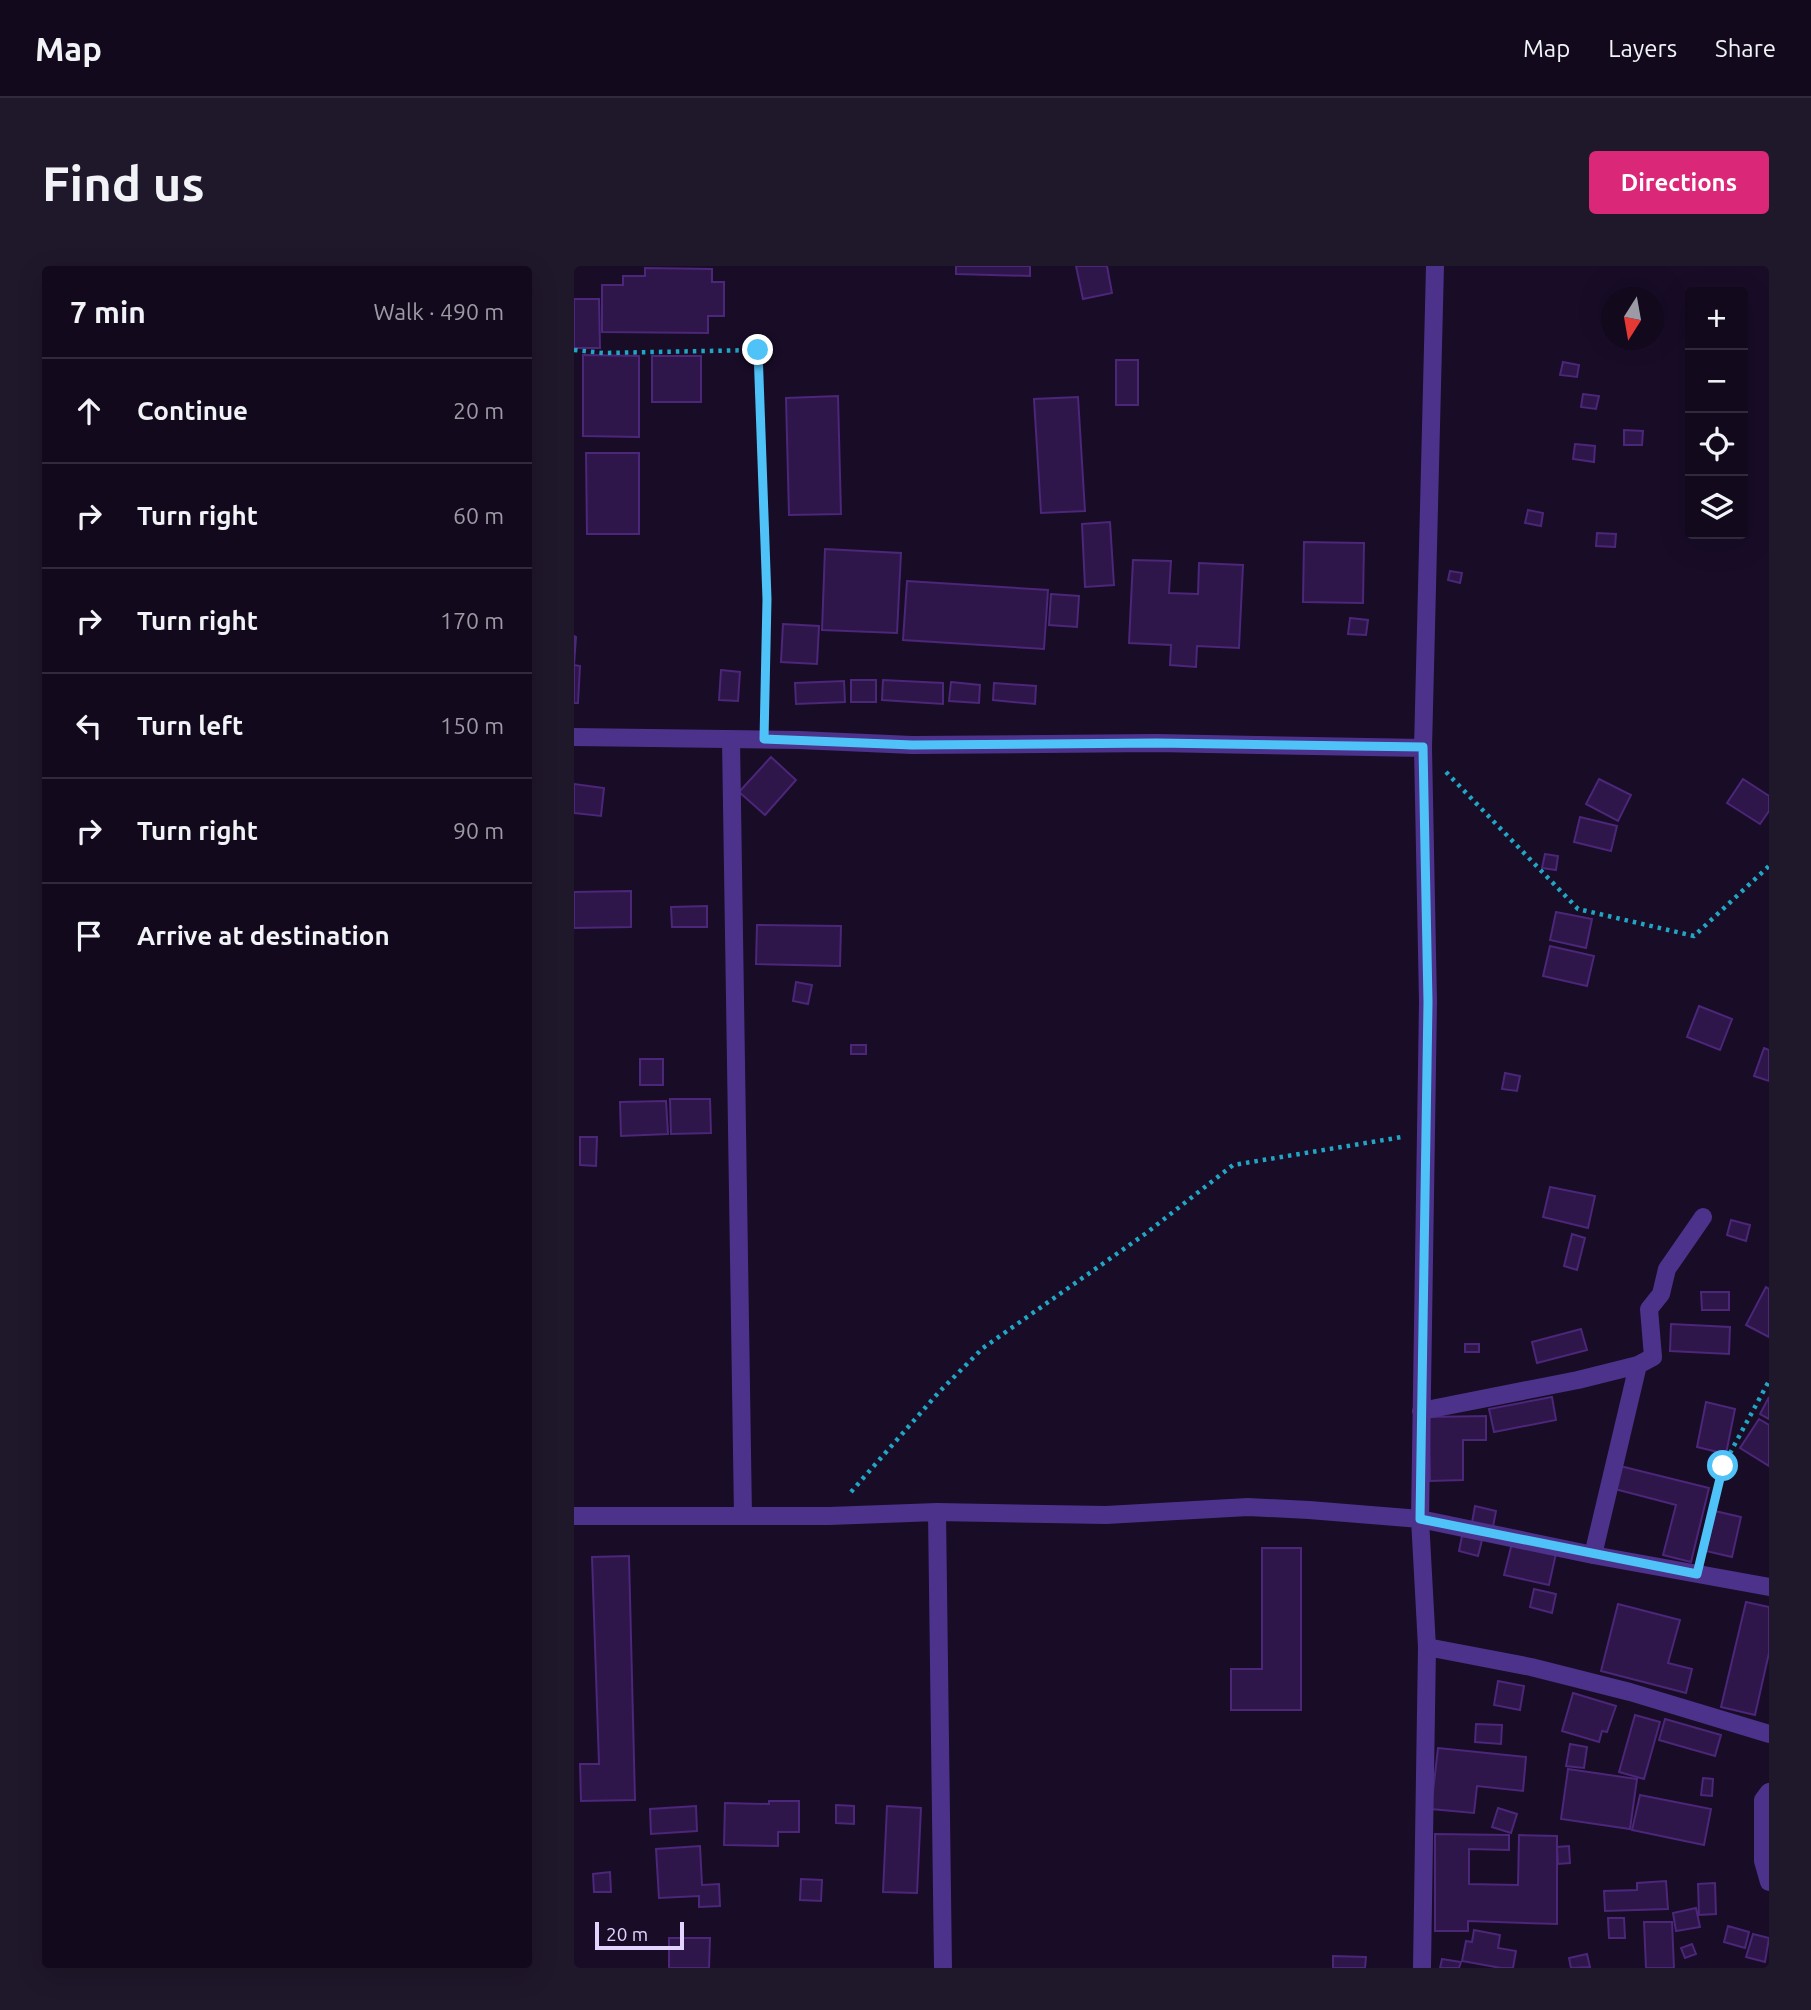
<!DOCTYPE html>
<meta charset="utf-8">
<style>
body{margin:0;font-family:Ubuntu,sans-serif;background:#1f172a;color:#f1f3f6}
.controls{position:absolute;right:21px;top:21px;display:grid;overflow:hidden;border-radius:7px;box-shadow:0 7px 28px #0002}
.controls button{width:63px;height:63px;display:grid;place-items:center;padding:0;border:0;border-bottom:2px solid #312a3b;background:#12091d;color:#f1f3f6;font:35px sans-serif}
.compass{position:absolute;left:1027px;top:21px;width:63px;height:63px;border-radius:50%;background:#12091d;box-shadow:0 7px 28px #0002;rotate:191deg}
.scale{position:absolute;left:21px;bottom:18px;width:89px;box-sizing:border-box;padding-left:7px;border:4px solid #e3d3ff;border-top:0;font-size:19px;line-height:24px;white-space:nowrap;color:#e3d3ff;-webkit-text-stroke:5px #180c27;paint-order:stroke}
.stop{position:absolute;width:21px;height:21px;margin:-16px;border:5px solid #4fc3f7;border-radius:50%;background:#fff}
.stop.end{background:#4fc3f7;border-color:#fff;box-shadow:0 2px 7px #0008}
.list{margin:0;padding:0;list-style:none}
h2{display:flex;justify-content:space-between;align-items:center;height:91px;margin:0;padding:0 28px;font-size:30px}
h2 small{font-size:23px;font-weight:400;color:#9c9aa4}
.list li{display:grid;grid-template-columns:46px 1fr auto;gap:21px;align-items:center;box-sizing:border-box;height:105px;padding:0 28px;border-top:2px solid #312a3b}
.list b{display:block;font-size:26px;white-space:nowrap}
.list em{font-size:23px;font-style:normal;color:#9c9aa4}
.icon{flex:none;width:38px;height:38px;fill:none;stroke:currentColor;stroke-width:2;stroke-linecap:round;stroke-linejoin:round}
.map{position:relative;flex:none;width:1195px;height:1702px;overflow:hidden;border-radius:7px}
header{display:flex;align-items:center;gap:42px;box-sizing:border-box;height:98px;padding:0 35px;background:#12091d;border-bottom:2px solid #312a3b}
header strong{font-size:33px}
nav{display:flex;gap:38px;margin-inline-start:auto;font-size:24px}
.intro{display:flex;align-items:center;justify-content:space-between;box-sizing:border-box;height:168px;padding:0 42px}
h1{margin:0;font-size:49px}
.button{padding:18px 32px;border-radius:7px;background:#db2777;color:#fff;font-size:24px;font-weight:700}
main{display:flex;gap:42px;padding:0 42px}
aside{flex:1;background:#12091d;border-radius:7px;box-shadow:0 7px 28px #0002}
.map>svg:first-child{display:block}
</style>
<header>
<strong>Map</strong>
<nav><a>Map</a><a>Layers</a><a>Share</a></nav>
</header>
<div class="intro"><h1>Find us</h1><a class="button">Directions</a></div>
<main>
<aside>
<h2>7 min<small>Walk · 490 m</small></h2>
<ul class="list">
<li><svg class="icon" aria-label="ahead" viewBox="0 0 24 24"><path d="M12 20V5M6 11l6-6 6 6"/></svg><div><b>Continue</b></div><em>20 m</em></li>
<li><svg class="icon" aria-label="right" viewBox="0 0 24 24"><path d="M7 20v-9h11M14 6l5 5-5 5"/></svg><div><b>Turn right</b></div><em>60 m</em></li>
<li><svg class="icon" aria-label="right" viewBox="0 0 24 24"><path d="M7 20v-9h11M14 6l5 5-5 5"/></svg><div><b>Turn right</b></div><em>170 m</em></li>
<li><svg class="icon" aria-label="left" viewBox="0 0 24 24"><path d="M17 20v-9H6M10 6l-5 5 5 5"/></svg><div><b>Turn left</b></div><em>150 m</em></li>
<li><svg class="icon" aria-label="right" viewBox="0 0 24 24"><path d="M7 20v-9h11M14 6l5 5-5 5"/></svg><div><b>Turn right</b></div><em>90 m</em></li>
<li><svg class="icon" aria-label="arrive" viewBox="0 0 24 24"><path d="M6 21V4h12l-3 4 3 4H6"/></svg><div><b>Arrive at destination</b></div></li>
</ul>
</aside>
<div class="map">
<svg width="1195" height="1702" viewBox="0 0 1195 1702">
<rect width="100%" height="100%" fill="#180c27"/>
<!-- building -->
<path fill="#2e164a" stroke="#4b2679" stroke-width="2" d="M382 0H456V10L382 8Z
M502 0H533L538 27 509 33Z
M71 2 138 3V16H150V50H134V67L28 66V19H49V10H71Z
M0 33H25L26 82H0Z
M9 89 65 90V171L9 170Z
M78 90H127V136H78Z
M542 94H564V139H542Z
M989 96 1005 99 1003 111 986 109Z
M1009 128 1025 130 1022 143 1007 141Z
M264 130 267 248 215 249 212 132Z
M504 131 511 245 467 247 460 133Z
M1050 164 1069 165 1068 179H1050Z
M1001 178 1021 180 1020 196 999 193Z
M12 187H65V268H13Z
M954 244 969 247 967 260 951 257Z
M536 256 540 319 511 321 508 258Z
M1023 267 1042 268 1041 281 1022 280Z
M730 276 790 277 789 337 729 336Z
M251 283 327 287 323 367 248 364Z
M559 294 597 295 595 327 624 328 625 297 669 299 665 382 623 380 622 401 596 399 597 379 555 377Z
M876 305 888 307 886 317 874 314Z
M333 315 474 324 470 383 329 374Z
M477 328 505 330 503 361 475 359Z
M776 352 794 354 792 369 774 368Z
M209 358 245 360 243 398 207 396Z
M0 370 2 371 0 399 6 400 4 437H0Z
M147 404 166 406 164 435 145 434Z
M277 414H302V436H277Z
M309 414 369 417V438L308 434Z
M270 415 271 436 222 438 221 417Z
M377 416 406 419 405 437 375 435Z
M420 417 462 420 461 438 419 434Z
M197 491 222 514 191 549 165 526Z
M1025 513 1057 529 1044 555 1012 538Z
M1169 513 1195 530V545L1186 558 1153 537Z
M0 518 30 522 27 550 0 547Z
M1006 551 1043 560 1037 585 1000 576Z
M971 588 984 590 982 604 968 602Z
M57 625V661L0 662V626Z
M133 640V661H98L97 641Z
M982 646 1018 653 1012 682 976 674Z
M183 659 267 660 266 700 182 698Z
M976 680 1020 690 1013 720 969 710Z
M222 716 238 719 234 738 219 735Z
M1125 740 1158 753 1146 784 1113 771Z
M277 779H292V788H277Z
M1190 782 1195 784V815L1180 810Z
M66 793H89V819H66Z
M931 807 946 810 943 825 928 823Z
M96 833H136L137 867 97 868Z
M92 835 94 868 47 870 46 836Z
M6 871H23L22 900 6 899Z
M976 921 1021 930 1014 962 969 951Z
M1157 954 1176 959 1172 975 1153 969Z
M998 968 1011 972 1003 1004 990 1000Z
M1192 1021 1195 1023V1071L1172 1059Z
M1127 1026H1155V1044H1128Z
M1097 1058 1156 1061 1155 1088 1096 1085Z
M1007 1063 1013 1084 963 1097 958 1076Z
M891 1078H905V1086H891Z
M978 1131 982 1154 920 1166 915 1143Z
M1195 1131V1153L1186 1148Z
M1132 1136 1161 1143 1152 1188 1123 1181Z
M912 1150V1174H889V1214L856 1215 855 1151Z
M1185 1153 1195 1159V1200L1166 1182Z
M1042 1199 1135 1222 1117 1296 1089 1289 1102 1239 1037 1222Z
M901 1240 922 1245 918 1266 897 1262Z
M1141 1245 1167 1251 1158 1291 1132 1285Z
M888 1270 908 1274 904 1290 885 1285Z
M939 1273 983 1283 975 1319 930 1309Z
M688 1282H727V1444H657V1403H688Z
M55 1290 61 1534 7 1535 6 1498H25L18 1291Z
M960 1323 982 1328 978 1347 956 1341Z
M1172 1336 1195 1341V1387L1181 1449 1147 1441Z
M1044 1338 1106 1354 1094 1397 1118 1403 1112 1427 1027 1405Z
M924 1415 950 1420 946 1444 920 1439Z
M999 1427 1042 1440 1033 1466 1028 1465 1025 1476 988 1465Z
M1061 1449 1086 1456 1070 1513 1045 1506Z
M1091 1453 1147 1469 1141 1490 1085 1474Z
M902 1458 928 1459 927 1478 901 1476Z
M996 1478 1013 1481 1010 1502 992 1500Z
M864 1482 952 1491 949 1525 903 1520 900 1547 857 1543Z
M994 1503 1063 1513 1056 1563 987 1553Z
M1129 1512 1139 1513 1138 1530 1127 1529Z
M1066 1529 1137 1543 1130 1579 1058 1564Z
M195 1535H225V1566H204V1580L150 1579 151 1537 195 1538Z
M262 1539 280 1540V1558L262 1557Z
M122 1540 123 1565 77 1568 76 1543Z
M313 1540 347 1542 343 1627 309 1626Z
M924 1542 943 1548 937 1567 918 1561Z
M861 1568 935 1569V1584L895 1583V1618L944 1619 945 1569 983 1570V1658L894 1655V1665H861Z
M126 1580 128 1619 145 1618 146 1640 125 1641V1630L85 1632 82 1583Z
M995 1580 996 1597 984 1598 983 1581Z
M36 1606 37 1626H20L19 1608Z
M227 1613 248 1614 247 1635 226 1634Z
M1092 1615 1094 1643 1031 1645 1030 1625 1063 1624V1617Z
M1141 1617 1142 1648 1125 1649 1124 1618Z
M1122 1642 1126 1661 1102 1665 1099 1647Z
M1034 1652H1050L1051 1672H1035Z
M1070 1656H1098L1100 1702H1072Z
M1154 1660 1175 1666 1171 1682 1150 1676Z
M900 1664 926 1669 924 1682 942 1685 939 1702H927L888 1695 892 1675 898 1676Z
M1179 1668 1195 1672 1191 1696 1172 1691Z
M95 1672H136L135 1702H95Z
M1118 1678 1122 1688 1111 1692 1107 1682Z
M1013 1688 1016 1701 997 1702 995 1692Z
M759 1690 792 1691 791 1702H759Z
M868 1693 887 1696 885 1702H866Z"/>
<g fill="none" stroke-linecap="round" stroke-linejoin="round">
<!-- path -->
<path stroke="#21a6c4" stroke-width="4.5" stroke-dasharray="3.5 5" stroke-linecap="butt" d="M0 84 29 87 184 84 193 333 191 451
M872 506 1004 643 1120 670 1195 600
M277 1226 365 1126 409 1082 571 968 659 899 828 871
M1128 1285 1149 1200 1195 1115"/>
<!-- minor -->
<path stroke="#4c328b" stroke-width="18" d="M0 471 225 474 338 479 582 477 849 482
M157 474 169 1250
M847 1145 1004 1114 1064 1099 1079 1091 1075 1043 1087 1028 1093 1003 1129 951
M363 1246 369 1702
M0 1250H255L363 1246 532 1249 674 1241 735 1244 846 1253 1019 1289 1195 1321
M1019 1289 1064 1099
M853 1381 957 1401 1056 1426 1195 1468
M1195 1526 1189 1534V1595L1195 1616
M848 1702 853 1381 846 1253 854 736 849 482 861 0"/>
</g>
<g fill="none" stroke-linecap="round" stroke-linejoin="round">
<!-- route -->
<path stroke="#4fc3f7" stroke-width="9" d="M184 84 193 333 190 473 338 479 582 477 849 481 854 736 846 1253 1123 1308 1149 1200"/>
</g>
</svg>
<div class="controls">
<button>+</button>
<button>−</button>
<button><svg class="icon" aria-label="locate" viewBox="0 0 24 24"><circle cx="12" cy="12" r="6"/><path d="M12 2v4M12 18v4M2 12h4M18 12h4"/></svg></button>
<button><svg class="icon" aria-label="layers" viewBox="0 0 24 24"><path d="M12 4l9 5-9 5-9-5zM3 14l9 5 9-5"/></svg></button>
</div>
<svg class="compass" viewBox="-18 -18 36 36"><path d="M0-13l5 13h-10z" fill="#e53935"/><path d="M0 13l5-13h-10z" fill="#9c9aa4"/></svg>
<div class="scale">20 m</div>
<div class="stop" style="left:1149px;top:1200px"></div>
<div class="stop end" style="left:184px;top:84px"></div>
</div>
</main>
